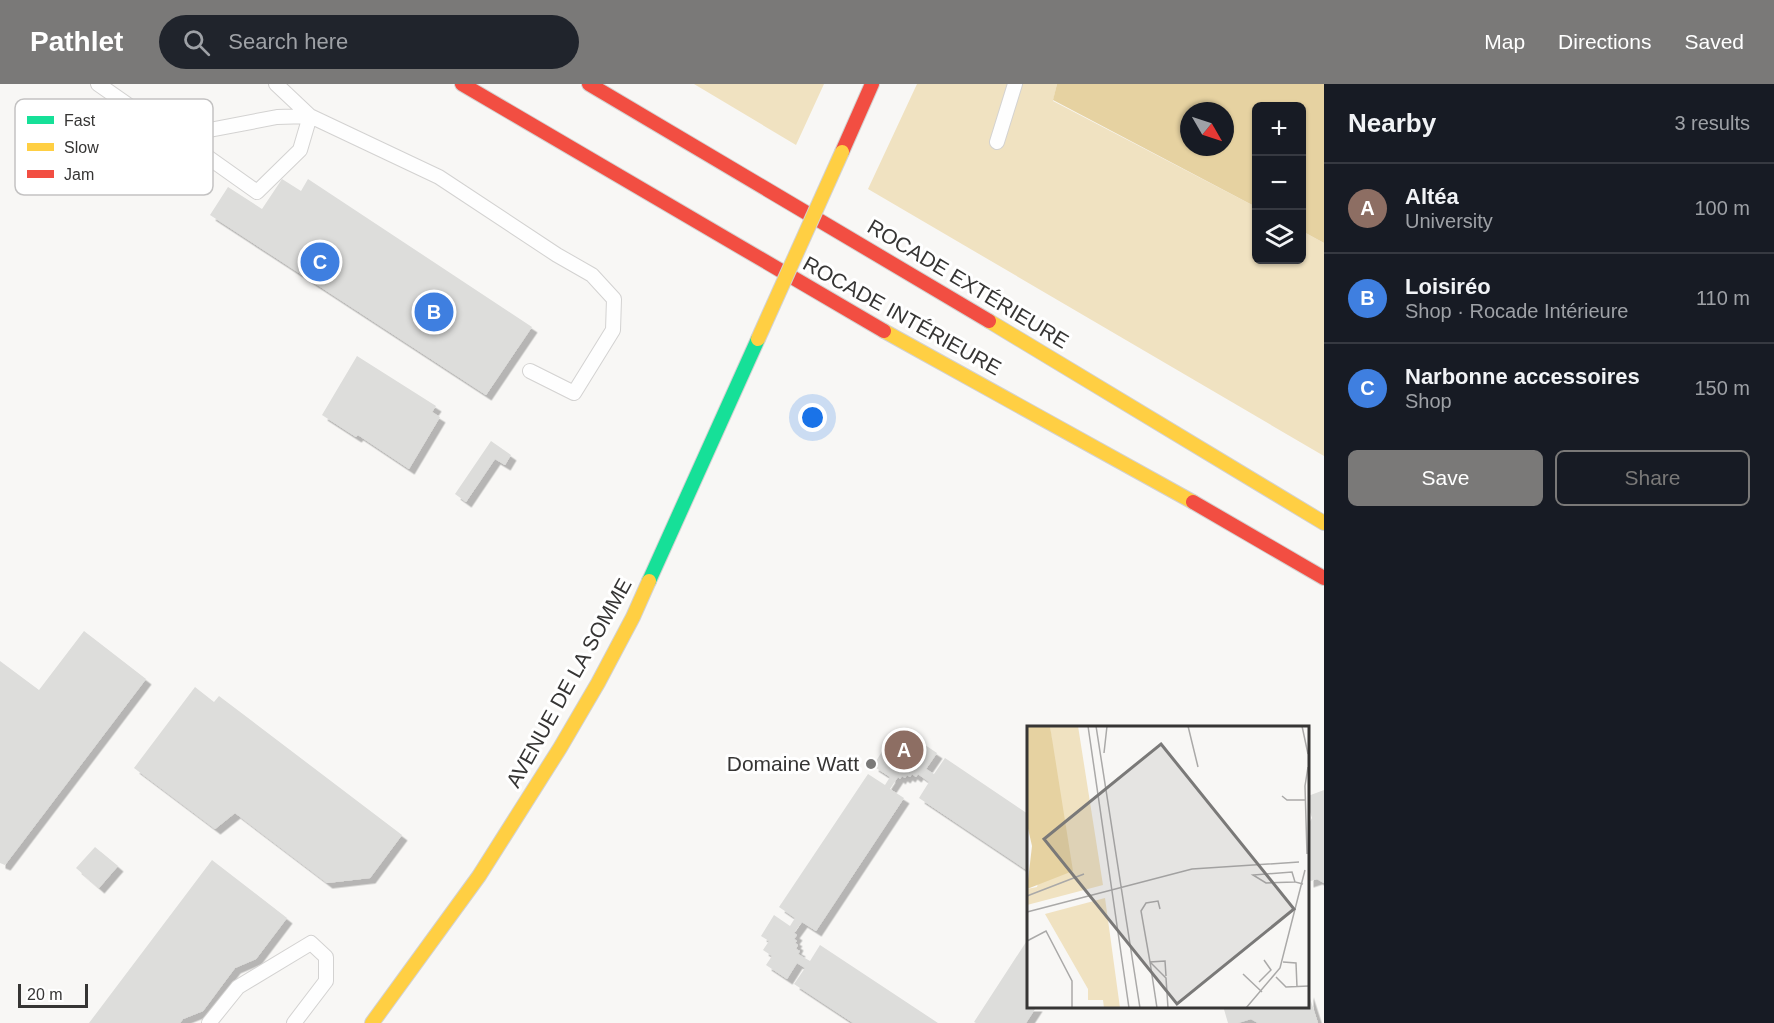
<!DOCTYPE html>
<meta charset="utf-8">
<style>
body{margin:0;font-family:Helvetica,sans-serif;background:#20242c;color:#f1f3f6}
.controls{position:absolute;right:18px;top:18px;display:grid;overflow:hidden;border-radius:9px;box-shadow:0 2px 4px #0004}
.controls button{width:54px;height:54px;display:grid;place-items:center;padding:0;border:0;border-bottom:2px solid #363941;background:#171b24;color:#f1f3f6;font:30px sans-serif}
.compass{position:absolute;left:1180px;top:18px;width:54px;height:54px;border-radius:50%;background:#171b24;box-shadow:0 2px 4px #0004;rotate:129deg}
.scale{position:absolute;left:18px;bottom:15px;width:70px;box-sizing:border-box;padding-left:6px;border:3px solid #363534;border-top:0;font-size:16px;line-height:21px;white-space:nowrap;color:#363534;-webkit-text-stroke:4px #fff;paint-order:stroke}
.you{position:absolute;left:813px;top:334px;width:21px;height:21px;margin:-15px;border:4px solid #fff;border-radius:50%;background:#1a73e8;box-shadow:0 0 0 9px #1a73e833}
.badge{display:grid;place-items:center;width:39px;height:39px;border-radius:50%;background:#7a7978;color:#fff;font-size:20px;font-weight:700}
.pin{position:absolute;translate:-50% -50%;border:3px solid #fff;box-shadow:0 2px 6px #0006}
.list{margin:0;padding:0;list-style:none}
h2{display:flex;justify-content:space-between;align-items:center;height:78px;margin:0;padding:0 24px;font-size:26px}
h2 small{font-size:20px;font-weight:400;color:#9ea1a6}
.list li{display:grid;grid-template-columns:39px 1fr auto;gap:18px;align-items:center;box-sizing:border-box;height:90px;padding:0 24px;border-top:2px solid #363941}
.list b{display:block;font-size:22px;white-space:nowrap}
.list p{margin:0;font-size:20px;white-space:nowrap;color:#9ea1a6}
.list em{font-size:20px;font-style:normal;color:#9ea1a6}
.actions{display:flex;gap:12px;padding:18px 24px}
.actions a{flex:1;padding:14px 0;border:2px solid #7a7978;border-radius:9px;text-align:center;font-size:21px;color:#7a7978}
.actions .main{background:#7a7978;color:#fff}
.icon{flex:none;width:33px;height:33px;fill:none;stroke:currentColor;stroke-width:2;stroke-linecap:round;stroke-linejoin:round}
.map{position:relative;flex:none;width:1324px;height:939px;overflow:hidden}
header{display:flex;align-items:center;gap:36px;box-sizing:border-box;height:84px;padding:0 30px;background:#7a7978;color:#fff}
header strong{font-size:28px}
nav{display:flex;gap:33px;margin-inline-start:auto;font-size:21px}
.search{width:420px;height:54px;background:#20242c;display:flex;align-items:center;gap:15px;box-sizing:border-box;padding:0 21px;border-radius:33px;color:#9ea1a6;font-size:22px}
main{display:flex}
aside{flex:1;background:#171b24}
.map>svg:first-child{display:block}
</style>
<header>
<strong>Pathlet</strong>
<div class="search"><svg class="icon" aria-label="search" viewBox="0 0 24 24"><circle cx="10" cy="10" r="6"/><path d="M15 15l6 6"/></svg>Search here</div>
<nav><a>Map</a><a>Directions</a><a>Saved</a></nav>
</header>
<main>
<div class="map">
<svg width="1324" height="939" viewBox="0 0 1324 939">
<defs>
<filter id="shadow"><feDropShadow dx="5.5" dy="5.5" stdDeviation="0" flood-color="#0004"/></filter>
</defs>
<rect width="100%" height="100%" fill="#f8f7f5"/>
<!-- green -->
<path fill="#f0e2c1" d="M694 0H824L796 61Z
M917 0H1057L1053 17 1256 123V176H1302V147L1324 159V372L868 105Z"/>
<!-- forest -->
<path fill="#e6d2a1" fill-rule="evenodd" d="M1057 0H1324V159L1302 147V22H1256V123L1053 16ZM1189 27H1225V63H1189Z"/>
<!-- building -->
<path fill="#dddddb" filter="url(#shadow)" d="M282 95 301 107 308 95 532 243 486 311 210 131 228 103 262 125Z
M357 272 436 322 432 328 440 333 409 385 358 351 356 353 322 331Z
M491 357 511 371 505 381 495 375 466 418 455 410Z
M84 547 146 595 5 781 0 779V577L39 606Z
M195 603 214 618 219 612 402 751 370 794 327 799 235 729 215 745 134 684Z
M916 655 937 669 926 685 934 690 945 674 1028 730V787L919 714 929 698 918 690 916 693 912 690 910 693 907 691 905 694 902 692 900 695 898 693 890 705 904 714 816 847 802 838 794 849 797 851 794 855 797 857 795 859 798 861 796 865 800 867 798 870 810 877 820 861 938 939H853L794 900 805 884 797 879 787 895 766 881 772 872 763 866 769 857 761 852 774 831 790 842 795 834 779 823 868 690 885 701 890 693 873 682 886 661 897 669 903 660 910 664Z
M1324 706V799L1317 795 1308 798V741L1312 734 1308 722V712Z
M95 763 118 782 99 804 76 784Z
M212 776 287 834 256 875 235 884 203 927 183 935 180 939H89Z
M1028 855V922H1037L1026 939H976L974 938Z
M1308 908 1318 939H1258L1251 935 1238 939H1228L1223 922H1308Z"/>
<g fill="none" stroke-linecap="round" stroke-linejoin="round">
<!-- lane casing -->
<g stroke="#d3d2d1" stroke-width="16">
<path id="lane" d="M98 0 141 30 171 47H204L277 33 310 32 439 93 557 171 592 191 614 215 613 246 574 309 530 287
M171 47 257 108 300 66 310 32 276 0
M997 58 1015 0
M209 939 238 903 311 859 326 873V897L294 939"/>
</g>
<!-- fast casing -->
<g stroke="#d3d2d1" stroke-width="16">
<path id="fast" d="M649 497 758 255"/>
</g>
<!-- slow casing -->
<g stroke="#d3d2d1" stroke-width="16">
<path id="slow" d="M989 237 1324 439
M884 247 1193 418
M372 939 479 792 560 664 598 599 633 533 649 497"/>
</g>
<!-- jam casing -->
<g stroke="#d3d2d1" stroke-width="16">
<path id="jam" d="M462 0 884 247
M589 0 989 237
M842 68 872 0
M1193 418 1324 494"/>
</g>
<!-- lane -->
<use href="#lane" stroke="#fefefe" stroke-width="14"/>
<!-- fast -->
<use href="#fast" stroke="#16e098" stroke-width="14"/>
<!-- slow -->
<use href="#slow" stroke="#ffcf43" stroke-width="14"/>
<!-- jam -->
<use href="#jam" stroke="#f24e42" stroke-width="14"/>
<!-- slow-bridge casing -->
<g stroke="#d3d2d1" stroke-width="16" stroke-linecap="butt">
<path id="slow-bridge" d="M758 255 842 68"/>
</g>
<!-- slow-bridge -->
<use href="#slow-bridge" stroke="#ffcf43" stroke-width="14"/>
</g>
<!-- markers -->
<circle fill="#7a7978" stroke="#fff" stroke-width="2" cx="871" cy="680" r="6"/>
<g text-anchor="middle" stroke-width="6" stroke-linejoin="round" paint-order="stroke">
<!-- street labels -->
<g font-size="21" fill="#363534" stroke="#fff">
<text transform="translate(968 200) rotate(31)" y="7">ROCADE EXTÉRIEURE</text>
<text transform="translate(902 232) rotate(29)" y="7">ROCADE INTÉRIEURE</text>
<text transform="translate(569 599) rotate(-61)" y="7">AVENUE DE LA SOMME</text>
</g>
<!-- poi labels -->
<g font-size="21" fill="#363534" stroke="#fff" text-anchor="end">
<text x="859" y="687">Domaine Watt</text>
</g>
</g>
<!-- overview -->
<g transform="translate(1027 642)">
<rect width="282" height="282" fill="#f8f7f5"/>
<path d="M23 0H51L76 159 0 179V163L10 161 32 74ZM78 172 93 282H77L76 274H61V263L18 188Z" fill="#f0e2c1"/>
<path d="M0 0H23L46 145 0 163 5 120 0 98Z" fill="#e6d2a1"/>
<path fill="none" stroke="#aaa9a8" stroke-width="1.5" d="M61 0 102 282M69 0 113 282M161 0 171 41M275 0 281 28M77 27 80 0M255 70 260 74H278M280 128 278 60 281 41M268 156 239 157 226 149 265 146 268 156 276 158M0 170 57 148M133 183 131 175 119 177 114 185 123 236 139 252 141 282M0 186 165 143 272 136M0 215 19 205 45 255V282M256 236 269 237 270 261M216 248 235 266M249 251 259 261 282 260M232 256 244 244 237 234M130 282 123 236 138 235 139 250M219 282 253 242 278 144"/>
<path fill="#7a7978" fill-opacity="0.15" stroke="#7a7978" stroke-width="3" d="M134 18 267 183 150 278 17 113Z"/>
<rect width="282" height="282" fill="none" stroke="#363534" stroke-width="3"/>
</g>
<!-- legend -->
<rect x="15" y="15" width="198" height="96" rx="9" fill="#fff" stroke="#c3c2c2" stroke-width="1.5"/>
<rect x="27" y="32" width="27" height="8" fill="#16e098"/>
<rect x="27" y="59" width="27" height="8" fill="#ffcf43"/>
<rect x="27" y="86" width="27" height="8" fill="#f24e42"/>
<g font-size="16" fill="#363534">
<text x="64" y="42">Fast</text>
<text x="64" y="69">Slow</text>
<text x="64" y="96">Jam</text>
</g>
</svg>
<div class="controls">
<button>+</button>
<button>−</button>
<button><svg class="icon" aria-label="layers" viewBox="0 0 24 24"><path d="M12 4l9 5-9 5-9-5zM3 14l9 5 9-5"/></svg></button>
</div>
<svg class="compass" viewBox="-18 -18 36 36"><path d="M0-13l5 13h-10z" fill="#e53935"/><path d="M0 13l5-13h-10z" fill="#9ea1a6"/></svg>
<div class="scale">20 m</div>
<div class="you"></div>
<div class="pin badge" style="left:904px;top:666px;background:#8d6e63">A</div>
<div class="pin badge" style="left:434px;top:228px;background:#3f7fe0">B</div>
<div class="pin badge" style="left:320px;top:178px;background:#3f7fe0">C</div>
</div>
<aside>
<h2>Nearby<small>3 results</small></h2>
<ul class="list">
<li><span class="badge" style="background:#8d6e63">A</span><div><b>Altéa</b><p>University</p></div><em>100 m</em></li>
<li><span class="badge" style="background:#3f7fe0">B</span><div><b>Loisiréo</b><p>Shop · Rocade Intérieure</p></div><em>110 m</em></li>
<li><span class="badge" style="background:#3f7fe0">C</span><div><b>Narbonne accessoires</b><p>Shop</p></div><em>150 m</em></li>
</ul>
<div class="actions"><a class="main">Save</a><a>Share</a></div>
</aside>
</main>
